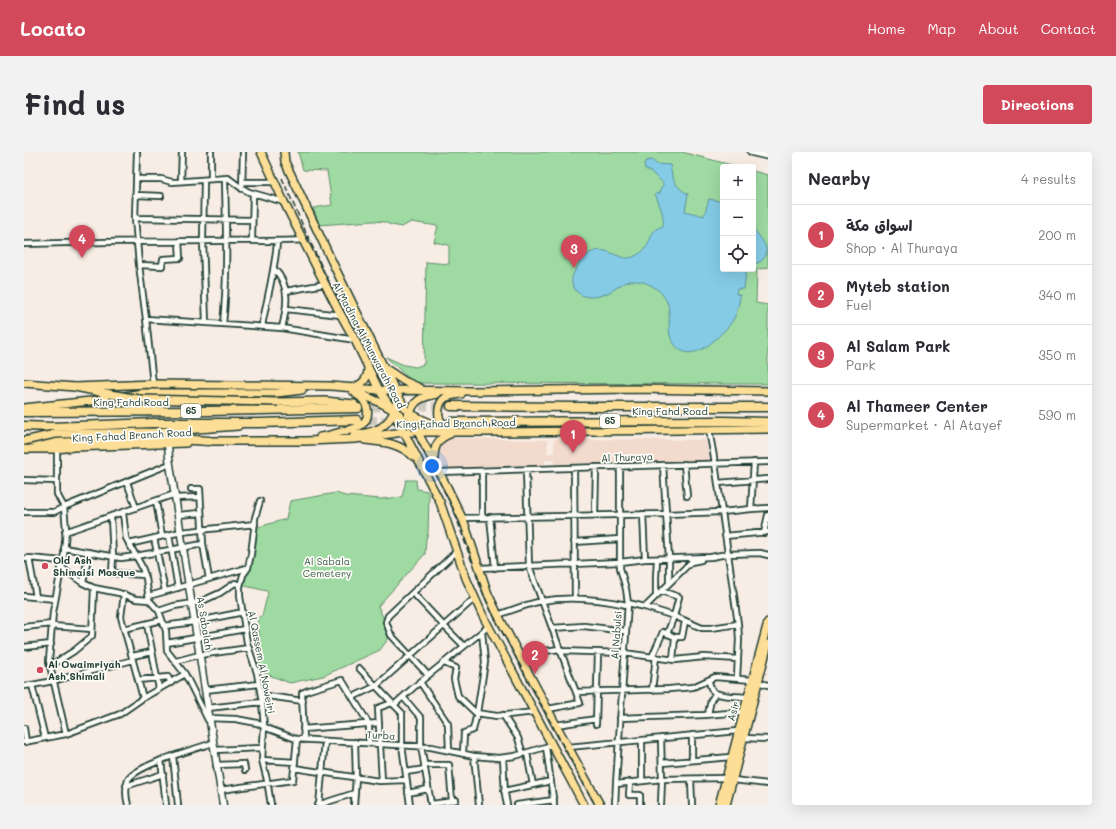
<!DOCTYPE html>
<meta charset="utf-8">
<style>
body{margin:0;font-family:Mali,"Playpen Sans Arabic",sans-serif;background:#f2f2f3;color:#2b2b33}
.controls{position:absolute;right:12px;top:12px;display:grid;overflow:hidden;border-radius:4px;box-shadow:0 4px 16px #0002}
.controls button{width:36px;height:36px;display:grid;place-items:center;padding:0;border:0;border-bottom:1px solid #e1e1e2;background:#fff;color:#2b2b33;font:20px sans-serif}
.you{position:absolute;left:408px;top:314px;width:14px;height:14px;margin:-10px;border:3px solid #fff;border-radius:50%;background:#1a73e8;box-shadow:0 0 0 6px #1a73e833}
.badge{display:grid;place-items:center;width:26px;height:26px;border-radius:50%;background:#d1495b;color:#fff;font-size:13px;font-weight:700}
.pin{position:absolute;translate:-50% -33px;filter:drop-shadow(0 1px 2px #0008)}
.pin::after{content:'';position:absolute;top:21px;width:14px;height:12px;background:inherit;clip-path:polygon(0 0,100% 0,50% 100%)}
.list{margin:0;padding:0;list-style:none}
h2{display:flex;justify-content:space-between;align-items:center;height:52px;margin:0;padding:0 16px;font-size:17px}
h2 small{font-size:13px;font-weight:400;color:#7c7c81}
.list li{display:grid;grid-template-columns:26px 1fr auto;gap:12px;align-items:center;box-sizing:border-box;height:60px;padding:0 16px;border-top:1px solid #e1e1e2}
.list b{display:block;font-size:15px;white-space:nowrap}
.list p{margin:0;font-size:13px;white-space:nowrap;color:#7c7c81}
.list em{font-size:13px;font-style:normal;color:#7c7c81}
.icon{flex:none;width:22px;height:22px;fill:none;stroke:currentColor;stroke-width:2;stroke-linecap:round;stroke-linejoin:round}
.map{position:relative;flex:none;width:744px;height:653px;overflow:hidden;border-radius:4px}
header{display:flex;align-items:center;gap:24px;box-sizing:border-box;height:56px;padding:0 20px;background:#d1495b;color:#fff}
header strong{font-size:19px}
nav{display:flex;gap:22px;margin-inline-start:auto;font-size:14px}
.intro{display:flex;align-items:center;justify-content:space-between;box-sizing:border-box;height:96px;padding:0 24px}
h1{margin:0;font-size:28px}
.button{padding:10px 18px;border-radius:4px;background:#d1495b;color:#fff;font-size:14px;font-weight:700}
main{display:flex;gap:24px;padding:0 24px}
aside{flex:1;background:#fff;border-radius:4px;box-shadow:0 4px 16px #0002}
.map>svg:first-child{display:block}
</style>
<header>
<strong>Locato</strong>
<nav><a>Home</a><a>Map</a><a>About</a><a>Contact</a></nav>
</header>
<div class="intro"><h1>Find us</h1><a class="button">Directions</a></div>
<main>
<div class="map">
<svg width="744" height="653" viewBox="0 0 744 653">
<rect width="100%" height="100%" fill="#f8ede4"/>
<filter id="ink" filterUnits="userSpaceOnUse"><feTurbulence type="fractalNoise" baseFrequency=".025" numOctaves="2"/><feDisplacementMap in="SourceGraphic" scale="8" xChannelSelector="R" yChannelSelector="G"/><feConvolveMatrix kernelMatrix="1 2 1 2 8 2 1 2 1" color-interpolation-filters="sRGB"/></filter>
<g filter="url(#ink)">
<!-- built -->
<path fill="#f2dacd" d="M428 286 524 288 523 301H530V287L682 288 685 309 531 312 530 307 521 308 520 313 420 316 413 301 416 290 422 287Z"/>
<!-- green -->
<path fill="#9edaa1" stroke="#5e8c6a" d="M274 0H658L715 15H699V117H729V19L744 23V116L733 117 732 151 744 153V232L390 231 362 205 380 213 392 215 400 212 402 110 425 112V93L410 90 414 74 387 70 378 75 367 73 360 70 349 69 295 73 289 56 308 53 303 19 279 18Z
M382 328H392L393 337 403 339 405 343 404 382 402 387 401 402 354 454 367 483 356 498 299 524 266 531 237 520 232 497H236L234 466 238 464 244 441 243 439 217 433 224 416 231 376 262 367 266 349 312 341 321 344 357 347 378 345Z"/>
<!-- water -->
<path fill="#85cbe6" stroke="#5c929f" d="M626 8H628L632 12 646 13C648 27 651 35 664 42L661 59 680 64 685 47 699 50V117H723L722 120 720 137H713L712 142 716 143C715 156 711 169 701 178 690 189 671 209 655 197 651 194 648 189 646 184 644 176 646 169 645 160 645 146 633 134 619 130 614 129 607 128 602 130 597 132 593 136 589 138 581 143 569 147 560 144 554 142 549 137 548 131 547 125 550 120 553 115 557 108 561 103 568 100 586 93 596 112 611 104 617 101 622 97 624 92 629 82 627 78 639 74 641 65 635 51 631 42L634 41 635 42 637 39 636 37C643 30 636 29 632 25 627 19 627 20 621 17L620 12 622 9Z
M729 75C734 85 744 91 742 103 739 109 735 111 729 112Z"/>
<g fill="none" stroke-linecap="round" stroke-linejoin="round">
<!-- trunk-tunnel -->
<path stroke="#cdcac1" stroke-width="7" stroke-dasharray="7 3.5" stroke-linecap="butt" d="M330 252 355 255"/>
<!-- motorway-tunnel -->
<path stroke="#cdcac1" stroke-width="8" stroke-dasharray="8 4" stroke-linecap="butt" d="M336 256 427 254
M333 268 404 269"/>
<!-- minor casing -->
<g stroke="#1f3d34" stroke-width="8">
<path id="minor" d="M113 0 111 66 113 89 115 113 122 167 129 232
M112 27H137L148 30 204 26 216 35 225 40 260 50
M187 27V0
M180 28 179 89 182 170
M157 29 158 0
M218 30H251
M218 37 219 0
M111 43 137 44
M111 66 228 68
M228 88 229 41
M0 92C62 90 123 89 185 89 217 88 248 90 279 88
M115 113 138 114 139 107 156 106 155 89
M250 117C267 133 263 155 258 176
M262 139 301 132
M262 157 317 163
M122 167 258 176 331 188
M199 172C204 123 202 75 201 27
M238 174C243 146 251 118 253 90
M685 278 691 311 714 472 715 487 713 526
M33 297V342L40 355 42 377 40 402 29 460 25 509 42 582
M660 312 663 344
M639 313 645 407V431
M550 316 551 446
M502 318 505 414 556 551 524 557
M458 319V365
M415 320 744 310
M0 328 33 329
M103 330 112 356
M694 331 744 327
M167 337H176L179 392 185 427
M151 346 176 345
M132 349 138 384
M236 349 231 366 230 378 227 402 224 416 219 423 216 434V444L223 491 233 521 238 550 240 575 238 608 243 628 247 653
M727 357 730 310
M0 360H30L40 355 146 312
M99 361 102 386 117 413 122 426 125 448 135 459 142 479 143 499 161 522 184 568
M619 362 621 407
M154 363 177 361
M571 363 572 315
M87 365 89 404 88 421 121 423
M466 365 471 416
M437 366 642 362 698 360 727 357 744 356
M41 380 151 342
M740 381 744 363
M145 383 154 436
M701 384 744 380
M130 386 141 439
M550 390 596 387
M105 392 157 380 231 372
M40 396 97 406 112 404 179 392
M5 406 12 445
M0 407 5 406 38 409
M37 415 59 431 70 436 95 441 112 447 125 448
M455 416 596 410 621 407 687 405 703 402 736 401 744 403
M59 431 65 400
M637 439 655 445 650 464 643 482
M389 441 420 474 440 494
M100 442 97 465 119 546
M632 443V425L633 407
M0 444 31 447
M125 444 223 416
M604 451 621 455 650 464 678 476H687L714 472
M621 455 667 410 677 408
M135 459 150 454 176 450 196 441 211 431 216 433
M474 463C488 458 503 452 518 449 546 444 575 447 603 453
M123 472 135 537
M28 474 68 477
M140 474 170 470 219 460
M0 475 28 472
M528 476 560 474 601 479
M100 477 138 468
M143 491 221 477
M0 495 27 492
M536 499 600 501 651 508 680 505 714 507
M495 503 535 497
M108 504 128 500
M628 505 639 480 651 485H658L661 469
M649 508 651 485
M152 509 175 503 225 496
M420 511 432 516 430 527 434 544 452 561 473 564 511 560
M26 514 50 499 68 484 70 436
M335 516 370 553 378 561V593L386 653
M404 523 367 483 362 470 364 464 433 399
M114 528 144 525 147 531
M684 528C686 531 686 535 688 538 692 545 715 544 724 545
M396 530 424 572 425 599
M734 530 744 533
M0 534 8 533
M181 538 235 532
M628 538 632 505
M552 540 645 537 669 535 691 525 728 528
M237 543 279 549
M329 545 352 534 451 446
M379 545 397 566V594L407 652 423 650 432 648
M370 553 390 535 465 474
M184 556 238 550
M684 562 687 548 692 541
M479 563 494 586 499 602
M185 566 212 567 233 571 245 577 272 587 407 595 450 604 475 606 491 604 528 593
M596 566 680 563 719 560
M572 572 574 500
M532 573 572 567
M0 576 2 590
M279 577 355 571
M668 583V608
M21 586 8 533 29 529 109 508
M720 586 744 587
M280 588 278 541 285 538 318 528 345 572V591
M0 590 42 582 96 562 119 546 161 522
M522 595 530 653
M544 595 714 579
M190 598 238 596
M503 601 509 633
M439 602 440 581 449 578 453 561 461 510 458 480
M149 604 154 653
M450 604 455 653
M479 606 481 642 483 653
M137 608 142 653
M238 608 271 610
M638 611 707 605
M192 613 220 612 221 618
M400 613H425L428 649
M270 616 355 629 382 628
M382 620 401 617
M667 627 668 653
M709 628 744 632
M358 629 354 556 368 551
M618 629V588
M606 630 605 643H616V653
M592 632 638 627 702 626
M102 634 139 622
M196 638 269 628 273 587
M480 639 527 629
M384 641 404 637
M104 653C102 646 101 635 104 628 112 613 171 597 189 591
M294 653 331 641
M295 653 301 589
M330 653 332 625 331 590
M493 653 530 648
M591 653 592 632 604 451 602 437 596 416V314
M637 653 638 627 637 586"/>
</g>
<!-- secondary casing -->
<g stroke="#1f3d34" stroke-width="9">
<path id="secondary" d="M727 0 744 4
M144 292 145 306 199 653"/>
</g>
<!-- primary casing -->
<g stroke="#1f3d34" stroke-width="10">
<path id="primary" d="M237 0 260 50 301 132 317 163 331 188 355 238 368 257 416 350 442 426 458 462 560 653
M260 0 261 10 312 118 371 238 423 335 440 370 464 442 474 463 532 573 576 653
M362 217 380 229 396 236
M0 231 51 235 129 232 307 234 355 238 449 239 609 237 744 239
M329 236C339 232 344 227 344 216
M329 239C350 247 373 257 389 274
M0 256 76 248 119 241H253L278 238
M384 260C398 268 412 275 428 277
M385 265C389 248 397 245 413 242
M424 275C424 274 419 272 419 272 412 265 414 251 421 246 425 243 432 243 437 242
M31 282 132 280 214 274
M330 283C337 282 345 281 352 278 365 273 375 256 372 242
M296 285C303 284 310 282 317 280 330 277 347 274 343 256 342 250 337 245 332 242
M341 288C360 290 376 291 390 305
M180 289H282L331 287 379 280H476L744 277
M0 297H33L49 295 162 291
M410 307C410 294 414 286 426 282
M695 653 744 470
M702 653 744 492"/>
</g>
<!-- trunk casing -->
<g stroke="#1f3d34" stroke-width="10">
<path id="trunk" d="M51 235 86 242
M254 250 301 249 330 252"/>
</g>
<!-- motorway casing -->
<g stroke="#1f3d34" stroke-width="11">
<path id="motorway" d="M427 254 560 255H744
M0 260 184 259 334 256
M427 270 699 269 744 270
M0 274 28 275 129 271H236L333 268
M3 288C31 295 56 288 85 287 118 285 152 287 185 289"/>
</g>
<!-- minor -->
<use href="#minor" stroke="#fdfcf7" stroke-width="4.5"/>
<!-- secondary -->
<use href="#secondary" stroke="#fdfcf7" stroke-width="6"/>
<!-- primary -->
<use href="#primary" stroke="#fdde96" stroke-width="7"/>
<!-- trunk -->
<use href="#trunk" stroke="#fdde96" stroke-width="7"/>
<!-- motorway -->
<use href="#motorway" stroke="#fdde96" stroke-width="8"/>
<!-- rail -->
<path stroke="#1f3d34" stroke-width="1.5" stroke-dasharray="6 3" stroke-linecap="butt" d="M258 26 280 76 301 122 323 161 360 224 429 356 458 439 467 459 571 653"/>
<!-- primary-bridge casing -->
<g stroke="#1f3d34" stroke-width="10" stroke-linecap="butt">
<path id="primary-bridge" d="M0 289 31 282"/>
</g>
<!-- trunk-bridge casing -->
<g stroke="#1f3d34" stroke-width="10" stroke-linecap="butt">
<path id="trunk-bridge" d="M86 242 115 247 254 250"/>
</g>
<!-- primary-bridge -->
<use href="#primary-bridge" stroke="#fdde96" stroke-width="7"/>
<!-- trunk-bridge -->
<use href="#trunk-bridge" stroke="#fdde96" stroke-width="7"/>
</g>
</g>
<!-- markers -->
<g fill="#d1495b" stroke="#fdfcf7" stroke-width="1.5">
<circle cx="21" cy="414" r="4"/>
<circle cx="16" cy="518" r="4"/>
</g>
<g text-anchor="middle" stroke-width="3.5" stroke-linejoin="round" paint-order="stroke">
<!-- shield labels -->
<g fill="#fdfcf7" stroke="#62766e" stroke-width="1">
<rect x="157" y="252" width="20" height="14" rx="3"/>
<rect x="576" y="262" width="20" height="14" rx="3"/>
</g>
<g font-size="9" font-weight="bold" fill="#1f3d34">
<text x="167" y="262">65</text>
<text x="586" y="272">65</text>
</g>
<!-- street labels -->
<g font-size="10" fill="#1f3d34" stroke="#fdfcf7">
<text transform="translate(345 193) rotate(62)" y="4">Al Madina Al Munwarah Road</text>
<text x="107" y="254">King Fahd Road</text>
<text x="646" y="263">King Fahd Road</text>
<text transform="translate(432 271) rotate(-1)" y="4">King Fahad Branch Road</text>
<text transform="translate(108 283) rotate(-3)" y="4">King Fahad Branch Road</text>
<text transform="translate(603 305) rotate(-2)" y="4">Al Thuraya</text>
<text transform="translate(181 471) rotate(81)" y="4">As Sabalah</text>
<text transform="translate(592 483) rotate(-86)" y="4">Al Nabulsi</text>
<text transform="translate(238 510) rotate(79)" y="4">Al Qassem Al Noweiri</text>
<text transform="translate(709 559) rotate(-74)" y="4">Asir</text>
<text transform="translate(357 583) rotate(3)" y="4">Turba</text>
</g>
<!-- poi labels -->
<g font-size="10" font-weight="bold" fill="#1f3d34" stroke="#fdfcf7" text-anchor="start">
<text x="29" y="412">Old Ash<tspan x="29" dy="12">Shimaisi Mosque</tspan></text>
<text x="24" y="516">Al Owaimriyah<tspan x="24" dy="12">Ash Shimali</tspan></text>
</g>
<!-- park labels -->
<g font-size="10" fill="#385c4a" stroke="#fdfcf7">
<text x="303" y="413">Al Sabala<tspan x="303" dy="12">Cemetery</tspan></text>
</g>
</g>
</svg>
<div class="controls">
<button>+</button>
<button>−</button>
<button><svg class="icon" aria-label="locate" viewBox="0 0 24 24"><circle cx="12" cy="12" r="6"/><path d="M12 2v4M12 18v4M2 12h4M18 12h4"/></svg></button>
</div>
<div class="you"></div>
<div class="pin badge" style="left:549px;top:301px">1</div>
<div class="pin badge" style="left:511px;top:522px">2</div>
<div class="pin badge" style="left:550px;top:116px">3</div>
<div class="pin badge" style="left:58px;top:106px">4</div>
</div>
<aside>
<h2>Nearby<small>4 results</small></h2>
<ul class="list">
<li><span class="badge">1</span><div><b>اسواق مكة</b><p>Shop · Al Thuraya</p></div><em>200 m</em></li>
<li><span class="badge">2</span><div><b>Myteb station</b><p>Fuel</p></div><em>340 m</em></li>
<li><span class="badge">3</span><div><b>Al Salam Park</b><p>Park</p></div><em>350 m</em></li>
<li><span class="badge">4</span><div><b>Al Thameer Center</b><p>Supermarket · Al Atayef</p></div><em>590 m</em></li>
</ul>
</aside>
</main>
